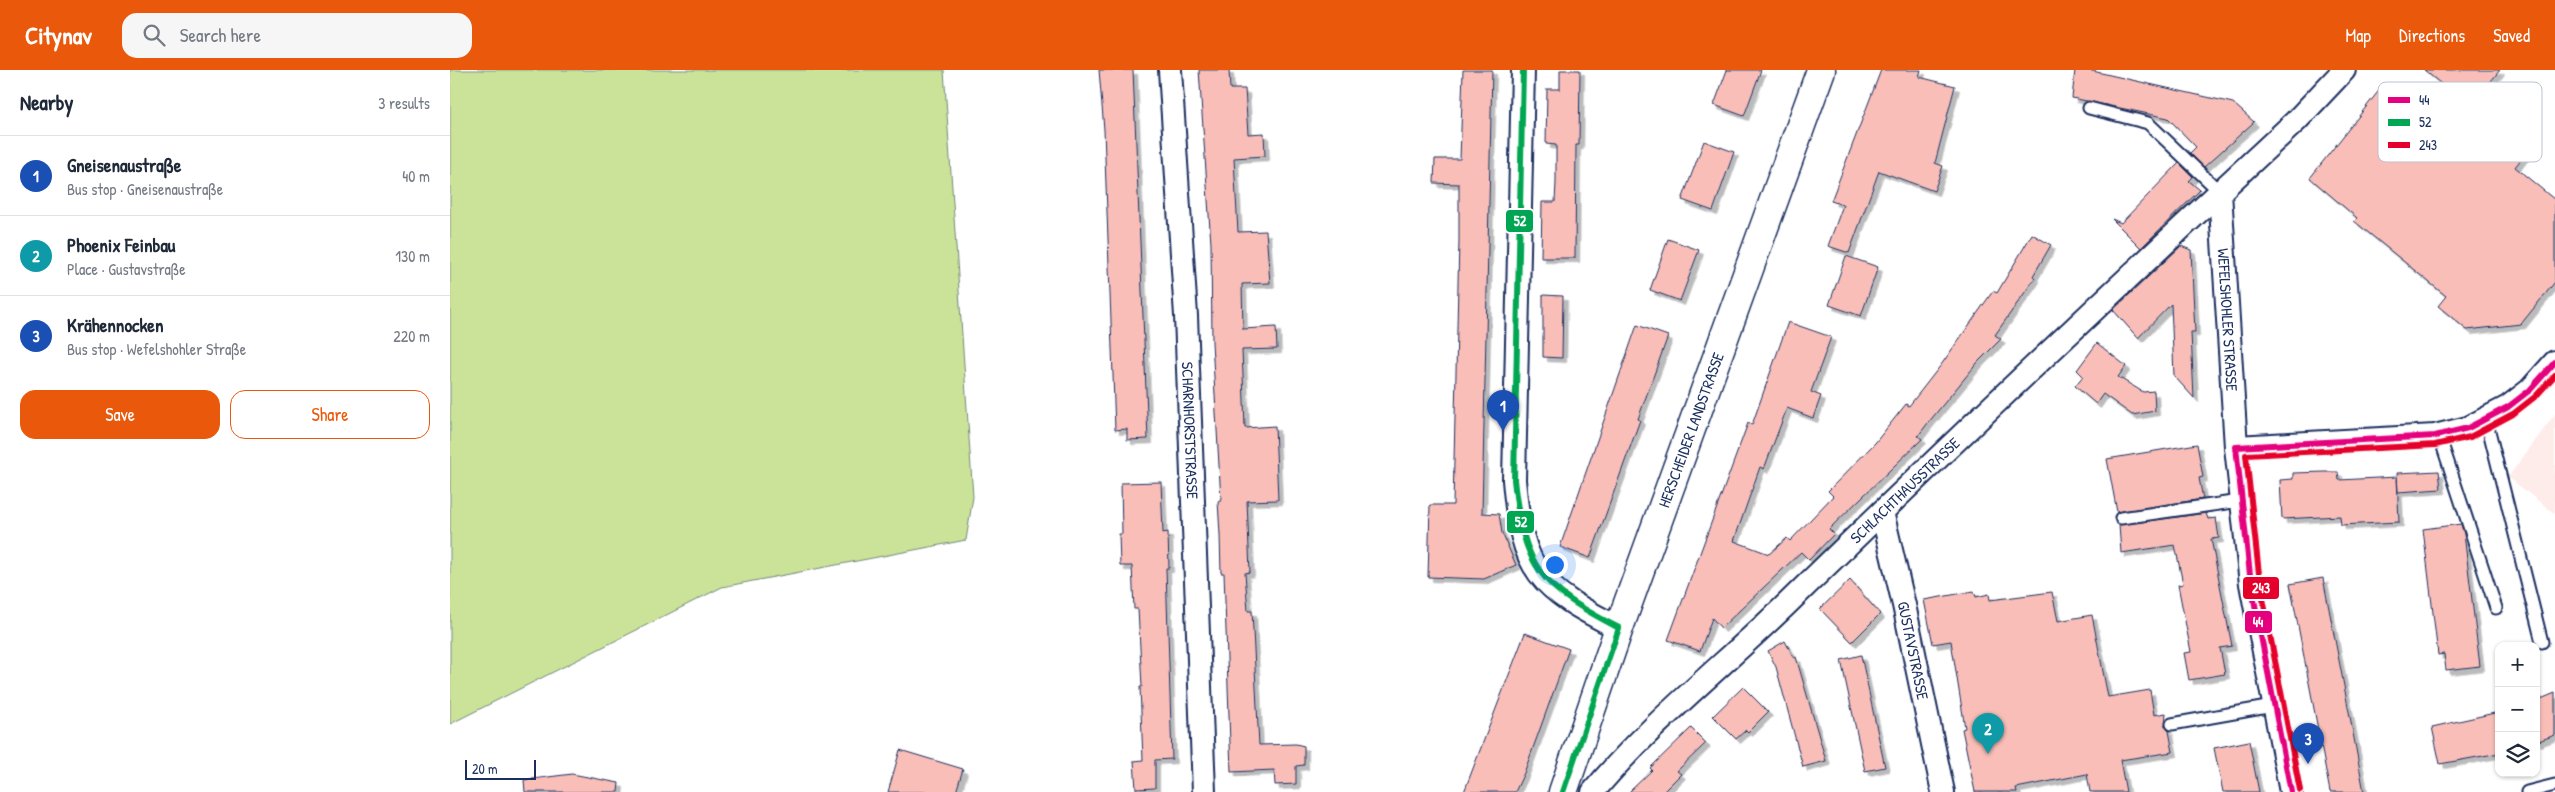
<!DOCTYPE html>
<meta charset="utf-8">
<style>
body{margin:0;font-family:"Patrick Hand",sans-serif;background:#f6f6f7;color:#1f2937}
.controls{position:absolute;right:15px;bottom:15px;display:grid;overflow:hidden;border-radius:10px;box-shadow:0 1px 4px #0004}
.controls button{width:45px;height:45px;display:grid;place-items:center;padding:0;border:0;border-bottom:1px solid #e0e1e3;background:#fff;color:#1f2937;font:25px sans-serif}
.scale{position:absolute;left:15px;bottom:12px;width:71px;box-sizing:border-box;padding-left:5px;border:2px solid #1b2f5e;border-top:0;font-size:14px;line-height:18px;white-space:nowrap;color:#1b2f5e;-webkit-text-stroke:4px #fff;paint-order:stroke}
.you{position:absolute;left:1104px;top:494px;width:18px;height:18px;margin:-12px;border:4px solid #fff;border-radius:50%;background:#1a73e8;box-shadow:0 0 0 8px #1a73e833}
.badge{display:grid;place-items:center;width:32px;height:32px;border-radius:50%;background:#ea580c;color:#fff;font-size:16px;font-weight:700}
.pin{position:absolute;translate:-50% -41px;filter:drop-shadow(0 1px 2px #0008)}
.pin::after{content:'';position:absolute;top:26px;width:18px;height:15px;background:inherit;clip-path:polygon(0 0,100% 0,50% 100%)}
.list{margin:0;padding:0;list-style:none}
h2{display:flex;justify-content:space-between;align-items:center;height:65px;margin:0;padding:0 20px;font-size:21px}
h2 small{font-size:16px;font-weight:400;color:#747a83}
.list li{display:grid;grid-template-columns:32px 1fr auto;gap:15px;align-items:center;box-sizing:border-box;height:80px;padding:0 20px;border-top:1px solid #e0e1e3}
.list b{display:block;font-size:19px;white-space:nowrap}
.list p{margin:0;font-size:16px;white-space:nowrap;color:#747a83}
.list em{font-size:16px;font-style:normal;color:#747a83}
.actions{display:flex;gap:10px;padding:15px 20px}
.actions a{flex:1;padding:11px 0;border:1px solid #ea580c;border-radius:15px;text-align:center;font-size:18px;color:#ea580c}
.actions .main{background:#ea580c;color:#fff}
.icon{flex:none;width:28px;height:28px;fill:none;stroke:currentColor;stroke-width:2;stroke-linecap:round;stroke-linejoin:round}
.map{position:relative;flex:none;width:2105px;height:722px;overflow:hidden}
header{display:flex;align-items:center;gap:30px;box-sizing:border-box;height:70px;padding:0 25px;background:#ea580c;color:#fff}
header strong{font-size:24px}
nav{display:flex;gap:28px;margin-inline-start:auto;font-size:18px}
.search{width:350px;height:45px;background:#f6f6f7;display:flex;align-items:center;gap:12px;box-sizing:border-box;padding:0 18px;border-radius:15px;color:#747a83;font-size:19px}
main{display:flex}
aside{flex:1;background:#fff}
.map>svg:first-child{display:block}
</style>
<header>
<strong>Citynav</strong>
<div class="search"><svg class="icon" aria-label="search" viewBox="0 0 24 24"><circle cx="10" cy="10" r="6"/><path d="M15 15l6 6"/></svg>Search here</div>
<nav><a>Map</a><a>Directions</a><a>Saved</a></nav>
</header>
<main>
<aside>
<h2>Nearby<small>3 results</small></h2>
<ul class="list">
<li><span class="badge" style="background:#1a4fb4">1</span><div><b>Gneisenaustraße</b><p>Bus stop · Gneisenaustraße</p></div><em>40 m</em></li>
<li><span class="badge" style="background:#0f9aa8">2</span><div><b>Phoenix Feinbau</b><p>Place · Gustavstraße</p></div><em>130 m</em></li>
<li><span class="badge" style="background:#1a4fb4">3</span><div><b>Krähennocken</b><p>Bus stop · Wefelshohler Straße</p></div><em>220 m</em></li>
</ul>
<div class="actions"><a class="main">Save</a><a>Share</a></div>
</aside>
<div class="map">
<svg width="2105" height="722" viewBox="0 0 2105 722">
<defs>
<filter id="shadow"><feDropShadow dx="4.5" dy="4.5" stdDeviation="0" flood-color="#0004"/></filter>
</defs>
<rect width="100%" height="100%" fill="#fff"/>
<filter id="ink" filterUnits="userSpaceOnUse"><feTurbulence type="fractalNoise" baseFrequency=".02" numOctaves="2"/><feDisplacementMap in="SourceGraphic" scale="10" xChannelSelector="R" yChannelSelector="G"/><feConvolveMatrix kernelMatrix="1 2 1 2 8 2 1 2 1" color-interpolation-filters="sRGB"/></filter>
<g filter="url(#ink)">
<!-- built -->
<path fill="#feecea" d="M2105 344V444L2058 407Z"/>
<!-- green -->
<path fill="#cbe399" stroke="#73897c" d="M0 0H494L523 427 516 470 272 517 0 654Z"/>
<!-- building -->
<path fill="#fabeb8" stroke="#1b2f5e" filter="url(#shadow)" d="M649 0H683L698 369 677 370V359L665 360 654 60Z
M749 0H779L780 19H795L798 64 814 63 815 86 784 88 785 108 788 162 816 161 820 213 792 214 793 259 826 257 827 279 792 280 793 305 795 358 825 356 828 430 797 431 800 502 795 503 798 541H802L809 675 846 674 854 676V695L846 696V714L825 715 824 700 781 702 774 503H771L770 465 768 431H771L762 272 761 174Z
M1013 0H1042L1032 443 1049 444 1052 463 1066 495 1034 509 978 507 980 435H1003L1009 170V114L984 113 985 89H1010Z
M1110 0H1130L1129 75H1126L1125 188H1091L1092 132H1105L1106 112V75L1096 74 1097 19H1110Z
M1277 0H1311L1294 46 1264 35Z
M1431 0H1471L1469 7 1505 16 1485 93 1493 96 1484 121 1429 101 1399 183 1378 176 1393 135 1381 131Z
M1625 0H1638L1783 33 1804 52 1754 97 1740 83 1746 77 1718 48 1622 28Z
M1974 0H2050L2020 37 2076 83 2065 97 2105 130V212L2071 254 2017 260 1988 236 1996 226 1904 151 1907 148 1860 108 1931 18 1980 59 2006 26Z
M1254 71 1284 82 1263 141 1232 130Z
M1729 93 1743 107 1739 111 1750 120 1691 178 1662 149 1671 153Z
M1582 164 1601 175 1583 206 1585 208 1545 265 1551 269 1528 292 1478 353 1468 366 1472 369 1379 459 1384 464 1359 490 1351 482 1271 558 1262 548 1250 581 1218 570 1298 353 1302 355 1338 252 1381 267 1361 322 1371 326 1363 348 1337 338 1314 399 1310 397 1284 471 1319 484 1337 468 1340 471 1383 426 1378 421 1425 373 1456 334 1459 336 1491 295 1543 221 1547 223Z
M1218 169 1249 180 1230 231 1200 220Z
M1731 176 1741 180 1745 262H1741L1744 328 1724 306 1721 234 1688 268 1663 240Z
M1396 186 1428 197 1411 246 1379 235Z
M1093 225 1113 226 1112 288 1093 287Z
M1187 255 1218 266 1188 349 1190 350 1140 488 1110 477Z
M1647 273 1676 296 1668 307 1693 322 1704 321 1705 341 1682 345 1653 324 1646 334 1625 316 1633 306 1627 300Z
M1747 374 1753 407 1749 408 1753 429 1667 442 1657 389Z
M1989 401 1991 419 1948 422 1947 403Z
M1875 402H1888L1889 410 1947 407 1949 452 1891 455 1890 446 1832 449 1830 410 1843 409V403Z
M711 412 713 463 718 462 719 498H716L722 689 705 690V718L686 719 684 691 693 690 690 617H692L688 539H684L682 496H670L669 464H672L671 413Z
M1756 443 1758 449 1766 448 1769 468 1761 469 1782 576 1770 578 1775 604 1739 610 1734 583 1741 582 1728 515 1733 514 1725 475 1671 483 1669 455Z
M2011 454 2014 464 2030 596 1996 600 1994 584 1988 585 1973 459Z
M1873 508 1901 652 1914 722H1880L1840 514Z
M1400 510 1430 544 1402 572 1370 539Z
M1524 521 1526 527 1539 524 1540 530 1602 522 1608 551 1642 545 1658 627 1700 620 1704 645 1716 643 1715 656 1719 661 1723 682 1670 690 1676 722H1640L1637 704 1566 718 1567 722H1525L1512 659 1515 658 1501 571 1483 574 1474 530Z
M1075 563 1119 579 1074 703 1065 722H1014Z
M1335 571 1344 588 1346 587 1376 691 1353 697 1326 597 1318 581Z
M1411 585 1435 697 1415 701 1391 590Z
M1293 617 1318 642 1298 662 1296 660 1286 669 1263 646Z
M2105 623V665L2086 672V631Z
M2049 642V683L1990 694 1982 657Z
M1241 658 1256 673 1227 701 1231 704 1213 722H1179L1202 700 1200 698Z
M1799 671 1809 722H1773L1764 678Z
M450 680 513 699 506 722H438Z
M122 704 169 713 168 722H75L74 710Z"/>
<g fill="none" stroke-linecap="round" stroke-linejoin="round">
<!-- lane casing -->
<g stroke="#1b2f5e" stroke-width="15">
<path id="lane" d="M1639 38 1698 53 1770 122
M2036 349 2092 572
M1989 365 2046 538
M1671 448 1790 431
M1722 654 1823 636
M2077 722 2105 715"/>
</g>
<!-- street casing -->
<g stroke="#1b2f5e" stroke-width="26">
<g id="street">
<path id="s1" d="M720 0 736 246 754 722"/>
<path d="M1073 0 1064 410C1072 501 1088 518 1169 558"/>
<path id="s2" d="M1770 122 1786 377"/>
<path id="s3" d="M1432 442 1454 535 1493 722"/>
<path id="s4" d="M1143 722C1202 651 1277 593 1343 528 1508 367 1677 208 1846 51L1894 0"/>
<path d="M1841 722 1801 514 1786 377 1985 366 2018 358 2058 337 2080 320 2105 292"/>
</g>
</g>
<!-- secondary casing -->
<g stroke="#1b2f5e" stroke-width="31">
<g id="secondary">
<path id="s5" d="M1113 722 1169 558 1371 0"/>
</g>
</g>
<!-- lane -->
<use href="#lane" stroke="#fff" stroke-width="11"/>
<!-- street -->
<use href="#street" stroke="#fff" stroke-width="22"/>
<!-- secondary -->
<use href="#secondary" stroke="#fff" stroke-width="28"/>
<!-- bus-1 casing -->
<g stroke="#fff" stroke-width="10">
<path id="bus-1" d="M1841 722 1801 514 1786 377 1985 366 2018 358 2058 337 2080 320 2105 292"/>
</g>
<!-- bus-2 casing -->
<g stroke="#fff" stroke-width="10">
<path id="bus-2" d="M1073 0 1064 410C1074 499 1090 517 1169 558
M1113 722 1169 558"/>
</g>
<!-- bus-3 casing -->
<g stroke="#fff" stroke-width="10">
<path id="bus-3" d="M1850 720 1810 513 1796 385 1985 375 2020 367 2063 344 2086 326 2105 305"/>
</g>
<!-- bus-1 -->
<use href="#bus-1" stroke="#e5007d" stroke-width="6"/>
<!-- bus-2 -->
<use href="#bus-2" stroke="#00a651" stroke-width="6"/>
<!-- bus-3 -->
<use href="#bus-3" stroke="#e4002b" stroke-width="6"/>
</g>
</g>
<g text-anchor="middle" stroke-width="5" stroke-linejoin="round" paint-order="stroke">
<!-- street labels -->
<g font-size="16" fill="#1b2f5e" stroke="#fff">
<text dy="6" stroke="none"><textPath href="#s2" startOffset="128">WEFELSHOHLER STRASSE</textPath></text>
<text dy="6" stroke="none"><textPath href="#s5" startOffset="384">HERSCHEIDER LANDSTRASSE</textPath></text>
<text dy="6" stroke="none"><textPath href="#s1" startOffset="361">SCHARNHORSTSTRASSE</textPath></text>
<text dy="6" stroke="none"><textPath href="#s4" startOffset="434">SCHLACHTHAUSSTRASSE</textPath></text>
<text dy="6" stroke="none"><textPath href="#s3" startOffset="142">GUSTAVSTRASSE</textPath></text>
</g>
</g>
<!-- legend -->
<rect x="1928" y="12" width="164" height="80" rx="8" fill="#fff" stroke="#bbc1cf" stroke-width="1"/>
<rect x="1938" y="27" width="22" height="6" fill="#e5007d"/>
<rect x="1938" y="49" width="22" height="7" fill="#00a651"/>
<rect x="1938" y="72" width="22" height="6" fill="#e4002b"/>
<g font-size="14" fill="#1b2f5e">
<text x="1969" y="35">44</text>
<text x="1969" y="57">52</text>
<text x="1969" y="80">243</text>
</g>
<g stroke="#fff" stroke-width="2">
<rect x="1055" y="139" width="29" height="24" rx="5" fill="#00a651"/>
<rect x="1056" y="440" width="29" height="24" rx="5" fill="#00a651"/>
<rect x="1792" y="506" width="38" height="24" rx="5" fill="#e4002b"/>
<rect x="1794" y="540" width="29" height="24" rx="5" fill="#e5007d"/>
</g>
<g font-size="14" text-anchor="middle" font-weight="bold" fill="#fff">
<text x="1070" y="156">52</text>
<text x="1071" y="457">52</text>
<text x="1811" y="523">243</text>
<text x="1808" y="557">44</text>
</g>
</svg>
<div class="controls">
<button>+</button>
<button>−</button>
<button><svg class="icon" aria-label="layers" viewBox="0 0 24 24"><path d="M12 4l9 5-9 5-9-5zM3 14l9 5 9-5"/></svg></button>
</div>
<div class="scale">20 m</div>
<div class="you"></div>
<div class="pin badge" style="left:1053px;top:361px;background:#1a4fb4">1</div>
<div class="pin badge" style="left:1538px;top:684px;background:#0f9aa8">2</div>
<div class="pin badge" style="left:1858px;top:694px;background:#1a4fb4">3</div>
</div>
</main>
